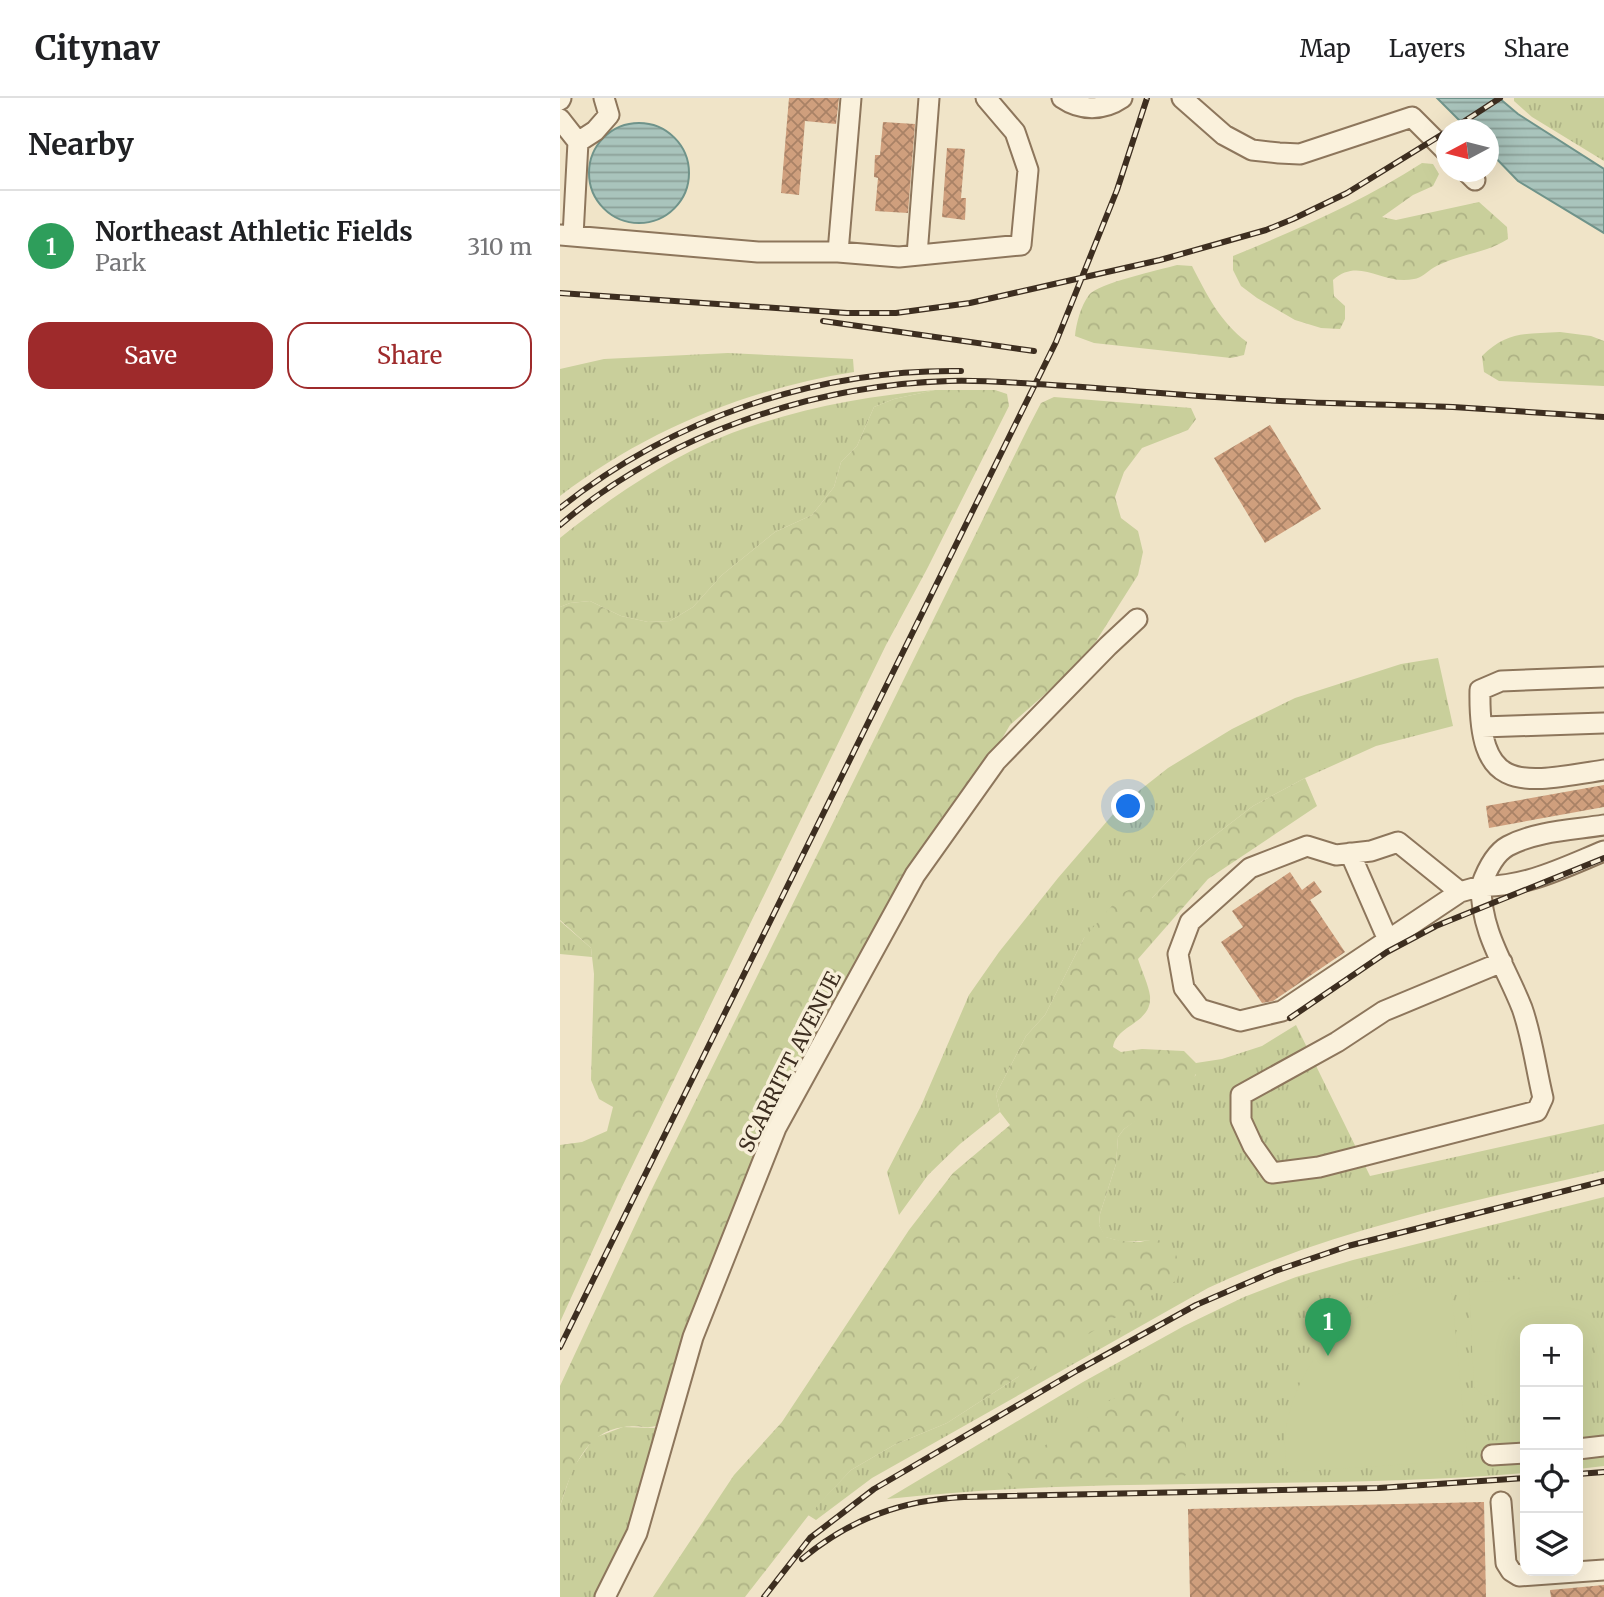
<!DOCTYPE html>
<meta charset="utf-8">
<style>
body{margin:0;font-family:Merriweather,serif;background:#f6f6f6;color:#202124}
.controls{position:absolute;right:21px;bottom:21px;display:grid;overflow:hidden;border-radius:14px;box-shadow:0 7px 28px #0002}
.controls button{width:63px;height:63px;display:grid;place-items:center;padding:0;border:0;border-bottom:2px solid #e0e0e0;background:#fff;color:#202124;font:35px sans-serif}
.compass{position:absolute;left:876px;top:21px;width:63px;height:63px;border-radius:50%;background:#fff;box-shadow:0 7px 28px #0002;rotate:263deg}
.you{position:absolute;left:569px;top:709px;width:24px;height:24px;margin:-18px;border:5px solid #fff;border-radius:50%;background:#1a73e8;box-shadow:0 0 0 10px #1a73e833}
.badge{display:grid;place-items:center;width:46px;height:46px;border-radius:50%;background:#9e2a2b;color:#fff;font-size:23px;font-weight:700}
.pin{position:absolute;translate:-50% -58px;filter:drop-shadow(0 2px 4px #0008)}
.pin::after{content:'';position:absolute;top:37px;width:24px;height:21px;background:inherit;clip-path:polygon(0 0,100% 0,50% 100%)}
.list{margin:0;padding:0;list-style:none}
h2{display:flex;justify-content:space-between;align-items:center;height:91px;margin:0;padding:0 28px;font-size:30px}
h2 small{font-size:23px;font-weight:400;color:#757577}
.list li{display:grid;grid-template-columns:46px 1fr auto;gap:21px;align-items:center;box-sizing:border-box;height:112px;padding:0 28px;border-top:2px solid #e0e0e0}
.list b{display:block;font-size:26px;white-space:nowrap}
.list p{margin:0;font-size:23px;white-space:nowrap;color:#757577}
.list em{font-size:23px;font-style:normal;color:#757577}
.actions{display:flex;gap:14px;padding:21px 28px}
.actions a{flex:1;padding:16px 0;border:2px solid #9e2a2b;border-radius:21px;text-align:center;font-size:24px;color:#9e2a2b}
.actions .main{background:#9e2a2b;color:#fff}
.icon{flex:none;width:38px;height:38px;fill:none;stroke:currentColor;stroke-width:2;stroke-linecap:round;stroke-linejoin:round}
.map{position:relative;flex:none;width:1044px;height:1499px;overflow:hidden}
header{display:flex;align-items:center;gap:42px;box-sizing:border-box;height:98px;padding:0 35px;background:#fff;border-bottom:2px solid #e0e0e0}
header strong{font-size:33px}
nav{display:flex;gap:38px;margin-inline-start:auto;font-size:24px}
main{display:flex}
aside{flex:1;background:#fff}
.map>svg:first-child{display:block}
</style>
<header>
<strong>Citynav</strong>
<nav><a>Map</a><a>Layers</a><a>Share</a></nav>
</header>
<main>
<aside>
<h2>Nearby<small></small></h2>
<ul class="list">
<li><span class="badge" style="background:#2e9e5b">1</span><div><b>Northeast Athletic Fields</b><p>Park</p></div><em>310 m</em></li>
</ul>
<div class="actions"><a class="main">Save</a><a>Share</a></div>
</aside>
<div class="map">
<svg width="1044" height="1499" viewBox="0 0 1044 1499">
<defs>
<pattern id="grass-tufts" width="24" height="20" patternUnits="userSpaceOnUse" patternTransform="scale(1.75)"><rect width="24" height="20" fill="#c9cf9b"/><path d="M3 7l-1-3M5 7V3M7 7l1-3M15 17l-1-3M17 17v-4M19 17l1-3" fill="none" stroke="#aeb285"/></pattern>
<pattern id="forest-crowns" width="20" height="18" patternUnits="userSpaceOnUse" patternTransform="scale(1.75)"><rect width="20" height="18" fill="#c9cf9b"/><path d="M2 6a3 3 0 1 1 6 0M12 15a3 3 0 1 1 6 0" fill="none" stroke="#aeb285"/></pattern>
<pattern id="water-rules" width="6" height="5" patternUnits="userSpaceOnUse" patternTransform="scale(1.75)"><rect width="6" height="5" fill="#a9c4bc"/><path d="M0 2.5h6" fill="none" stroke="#8ba098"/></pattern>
<pattern id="building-cross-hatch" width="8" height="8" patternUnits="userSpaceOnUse" patternTransform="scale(1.75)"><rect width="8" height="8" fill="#cf9f7d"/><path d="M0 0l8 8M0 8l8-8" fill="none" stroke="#a98266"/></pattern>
</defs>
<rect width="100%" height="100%" fill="#f0e4c8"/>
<!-- grass -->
<path fill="url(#grass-tufts)" d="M954 0H1044V63L972 19 954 3Z
M168 255 293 261 294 274C187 291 86 332 0 398V271L44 261Z
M375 292 334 301 314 309 297 348 281 364 274 389 252 417 215 434 162 477 133 509 110 523 88 524 61 518 30 503 10 505 0 509V440C46 403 107 361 162 339 230 312 303 298 375 292Z
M878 560 893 628 816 648 745 680 693 708 641 748 591 801 524 840 485 917 466 938 436 996 440 1014 400 1046 368 1077 339 1117 327 1074 361 1008 409 897 439 854 498 780 561 707 608 670 672 631 735 600 841 566Z
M0 823 31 850 32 859 0 856Z
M736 927 810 1078 1044 1026V1073C910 1104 774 1131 648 1190L312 1380 256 1422 248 1417 291 1372 334 1347 387 1325 458 1279 598 1142 563 1144 545 1139 539 1127 540 1116 556 1066 558 1039 564 1031 636 977V965L662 961 702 948Z
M1044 1099V1368L1018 1371V1231H965V1375C753 1393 539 1377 327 1401L523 1284 624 1228 684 1199 736 1179 793 1162Z
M111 1321 90 1400 40 1499H0V1408L13 1370 34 1340 63 1329 94 1330Z"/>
<!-- forest -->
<path fill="url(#forest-crowns)" d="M862 65 873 66 879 76 873 88 853 97 822 119 836 122 919 104 947 129 948 141C925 156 897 156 873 170 867 174 861 180 854 181 822 188 800 158 773 182L774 198 785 208V221L780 231 761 230 735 222 697 200 681 188 673 172V158C739 131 803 103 862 65Z
M617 167 632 168C647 197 660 224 687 244L684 257 671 260 534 245 515 238C516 226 521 207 529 197 538 185 600 172 617 167Z
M1000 234 1031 238 1044 243V288L939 283 924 274 922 258C947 233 967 236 1000 234Z
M375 292H435L447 296 449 308 367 471 326 547 57 1099 0 1224V1047L22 1044 47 1033 53 1009 39 1001 31 982 34 876 31 850 0 822V509L10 505 30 503 61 518 88 524 110 523 133 509 162 477 215 434 252 417 274 389 281 364 297 348 314 309 334 301Z
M494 299 631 310 636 321 628 332 582 350 564 374 555 399 561 420 578 433 583 454 578 477 533 548 502 581 450 627 255 959 145 1203 111 1321C86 1335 88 1326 64 1329 24 1333 11 1375 0 1408V1288L90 1095 469 328 481 305Z
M745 680 757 708 648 781 578 861C581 871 589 888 590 898 592 926 557 926 553 949L561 954 582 951 624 953 636 965V976L629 987 564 1031 558 1039 556 1066 540 1116 539 1127 546 1139C558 1143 567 1144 580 1144 585 1143 592 1141 597 1142 616 1144 623 1168 617 1182L458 1279 387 1325 334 1347 291 1372 248 1418 185 1499H93L174 1377 222 1324 349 1132 393 1075 450 1027 440 1014 436 996 466 938 485 917 524 840 564 794 582 786 592 800 641 748 693 708Z
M571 1295H599L611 1298C626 1321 625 1346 629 1373L623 1380C592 1384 562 1378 531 1379 503 1380 478 1390 451 1382L446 1372 453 1364 514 1332 534 1313 552 1301Z"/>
<!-- pitch -->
<path fill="#c9cf9b" d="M958 1181C984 1192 1024 1216 1031 1246 1033 1258 1030 1273 1030 1285L1018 1287V1231H965V1293L924 1298 914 1289 909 1185Z
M870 1187H891L907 1354 898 1363 727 1374C726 1365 725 1356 725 1347 726 1291 765 1232 814 1206 831 1197 851 1192 870 1187Z
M1044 1212V1295L1039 1296 1035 1256Z"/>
<!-- water -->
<path fill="url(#water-rules)" stroke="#6f938a" stroke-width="2" d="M877 0H939L958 16 1044 71V135L958 83 929 53 928 32 908 31Z
M29 75a50 50 0 1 1 100 0a50 50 0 1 1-100 0Z"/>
<!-- building -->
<path fill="url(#building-cross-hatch)" d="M229 0H279L276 26 245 23 239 97 221 95Z
M323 24 355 26 348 115 315 113 318 80 314 79 315 57H320Z
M387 50 405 51 401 100H406L405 122 382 119Z
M710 327 761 411 705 445 654 360Z
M1044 687V709L929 730 926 708Z
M730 774 742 792 754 783 762 794 750 802 785 854 713 903 702 905 661 844 683 829 672 813Z
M924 1404 926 1499H630L628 1411Z
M1044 1487V1499H991L990 1492Z"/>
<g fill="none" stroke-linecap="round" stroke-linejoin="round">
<!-- minor casing -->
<g stroke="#8d765c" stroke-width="23">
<path id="minor" d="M502 0C521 13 543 13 562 0
M622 0 664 37 692 52 719 55 740 56 852 19 886 53
M0 2 1 0
M0 21 18 44
M907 74 915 82
M0 137 198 154H278L291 0
M13 138 18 44 35 33 49 17 44 0
M278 154 339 159 461 147 468 72 455 34 426 0
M357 157 369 0
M1044 579 941 583 920 592C918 698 961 685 1044 672
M922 629 1044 625
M1044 727C1013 732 976 733 948 748 935 755 926 774 921 788 964 790 1005 769 1044 753
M790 755 828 842
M900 794 838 744 811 753 776 757 747 748 690 770 630 824 618 856 624 890 640 911 680 923 722 913 900 794 921 788C921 835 945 867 962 910 972 938 976 971 983 1000L977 1013 759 1069 712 1075 693 1048 681 1022V997L777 944 824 913 942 864
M1018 1351 1044 1348
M932 1357 965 1355
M941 1404 946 1465 951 1473 959 1478 1044 1472
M45 1499 77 1435 133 1239 216 1030 355 777 436 663 548 548 577 521"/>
</g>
<!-- minor -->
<use href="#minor" stroke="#faf1dc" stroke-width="19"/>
<!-- rail casing -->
<g stroke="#3d2e20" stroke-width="6">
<path id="rail" d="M891 32 940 0
M0 195 287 215H336L410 205 600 162 706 132 733 121 787 95 886 34
M263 223 474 253
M0 410C113 320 257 271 401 273
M0 427C104 337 253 287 389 283 418 282 447 284 476 286 546 290 616 297 687 301 755 306 824 306 893 309 943 312 994 316 1044 319
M730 920 827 854 876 828 1044 760
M0 1249 496 244 557 92 587 0
M1018 1376 1044 1374
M242 1461C290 1421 342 1402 404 1399L819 1390 965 1380
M204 1499 250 1440 314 1391 518 1272 636 1207 715 1173 788 1148 1044 1083"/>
</g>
<!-- rail -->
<use href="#rail" stroke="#f7eed8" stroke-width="3.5" stroke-dasharray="10" stroke-linecap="butt"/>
</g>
<g text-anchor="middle" stroke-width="7" stroke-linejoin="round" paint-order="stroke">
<!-- street labels -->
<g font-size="21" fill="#3d2e20" stroke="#f7eed8">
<text transform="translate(230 964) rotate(-63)" y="7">SCARRITT AVENUE</text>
</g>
</g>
</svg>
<div class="controls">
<button>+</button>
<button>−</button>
<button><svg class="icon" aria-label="locate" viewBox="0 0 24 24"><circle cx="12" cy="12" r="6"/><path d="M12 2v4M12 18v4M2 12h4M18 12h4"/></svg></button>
<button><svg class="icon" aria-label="layers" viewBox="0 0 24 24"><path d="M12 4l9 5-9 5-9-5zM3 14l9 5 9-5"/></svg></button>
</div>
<svg class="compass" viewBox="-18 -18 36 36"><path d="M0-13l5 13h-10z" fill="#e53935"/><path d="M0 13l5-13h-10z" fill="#757577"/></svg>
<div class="you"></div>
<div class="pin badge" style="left:768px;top:1258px;background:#2e9e5b">1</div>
</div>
</main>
